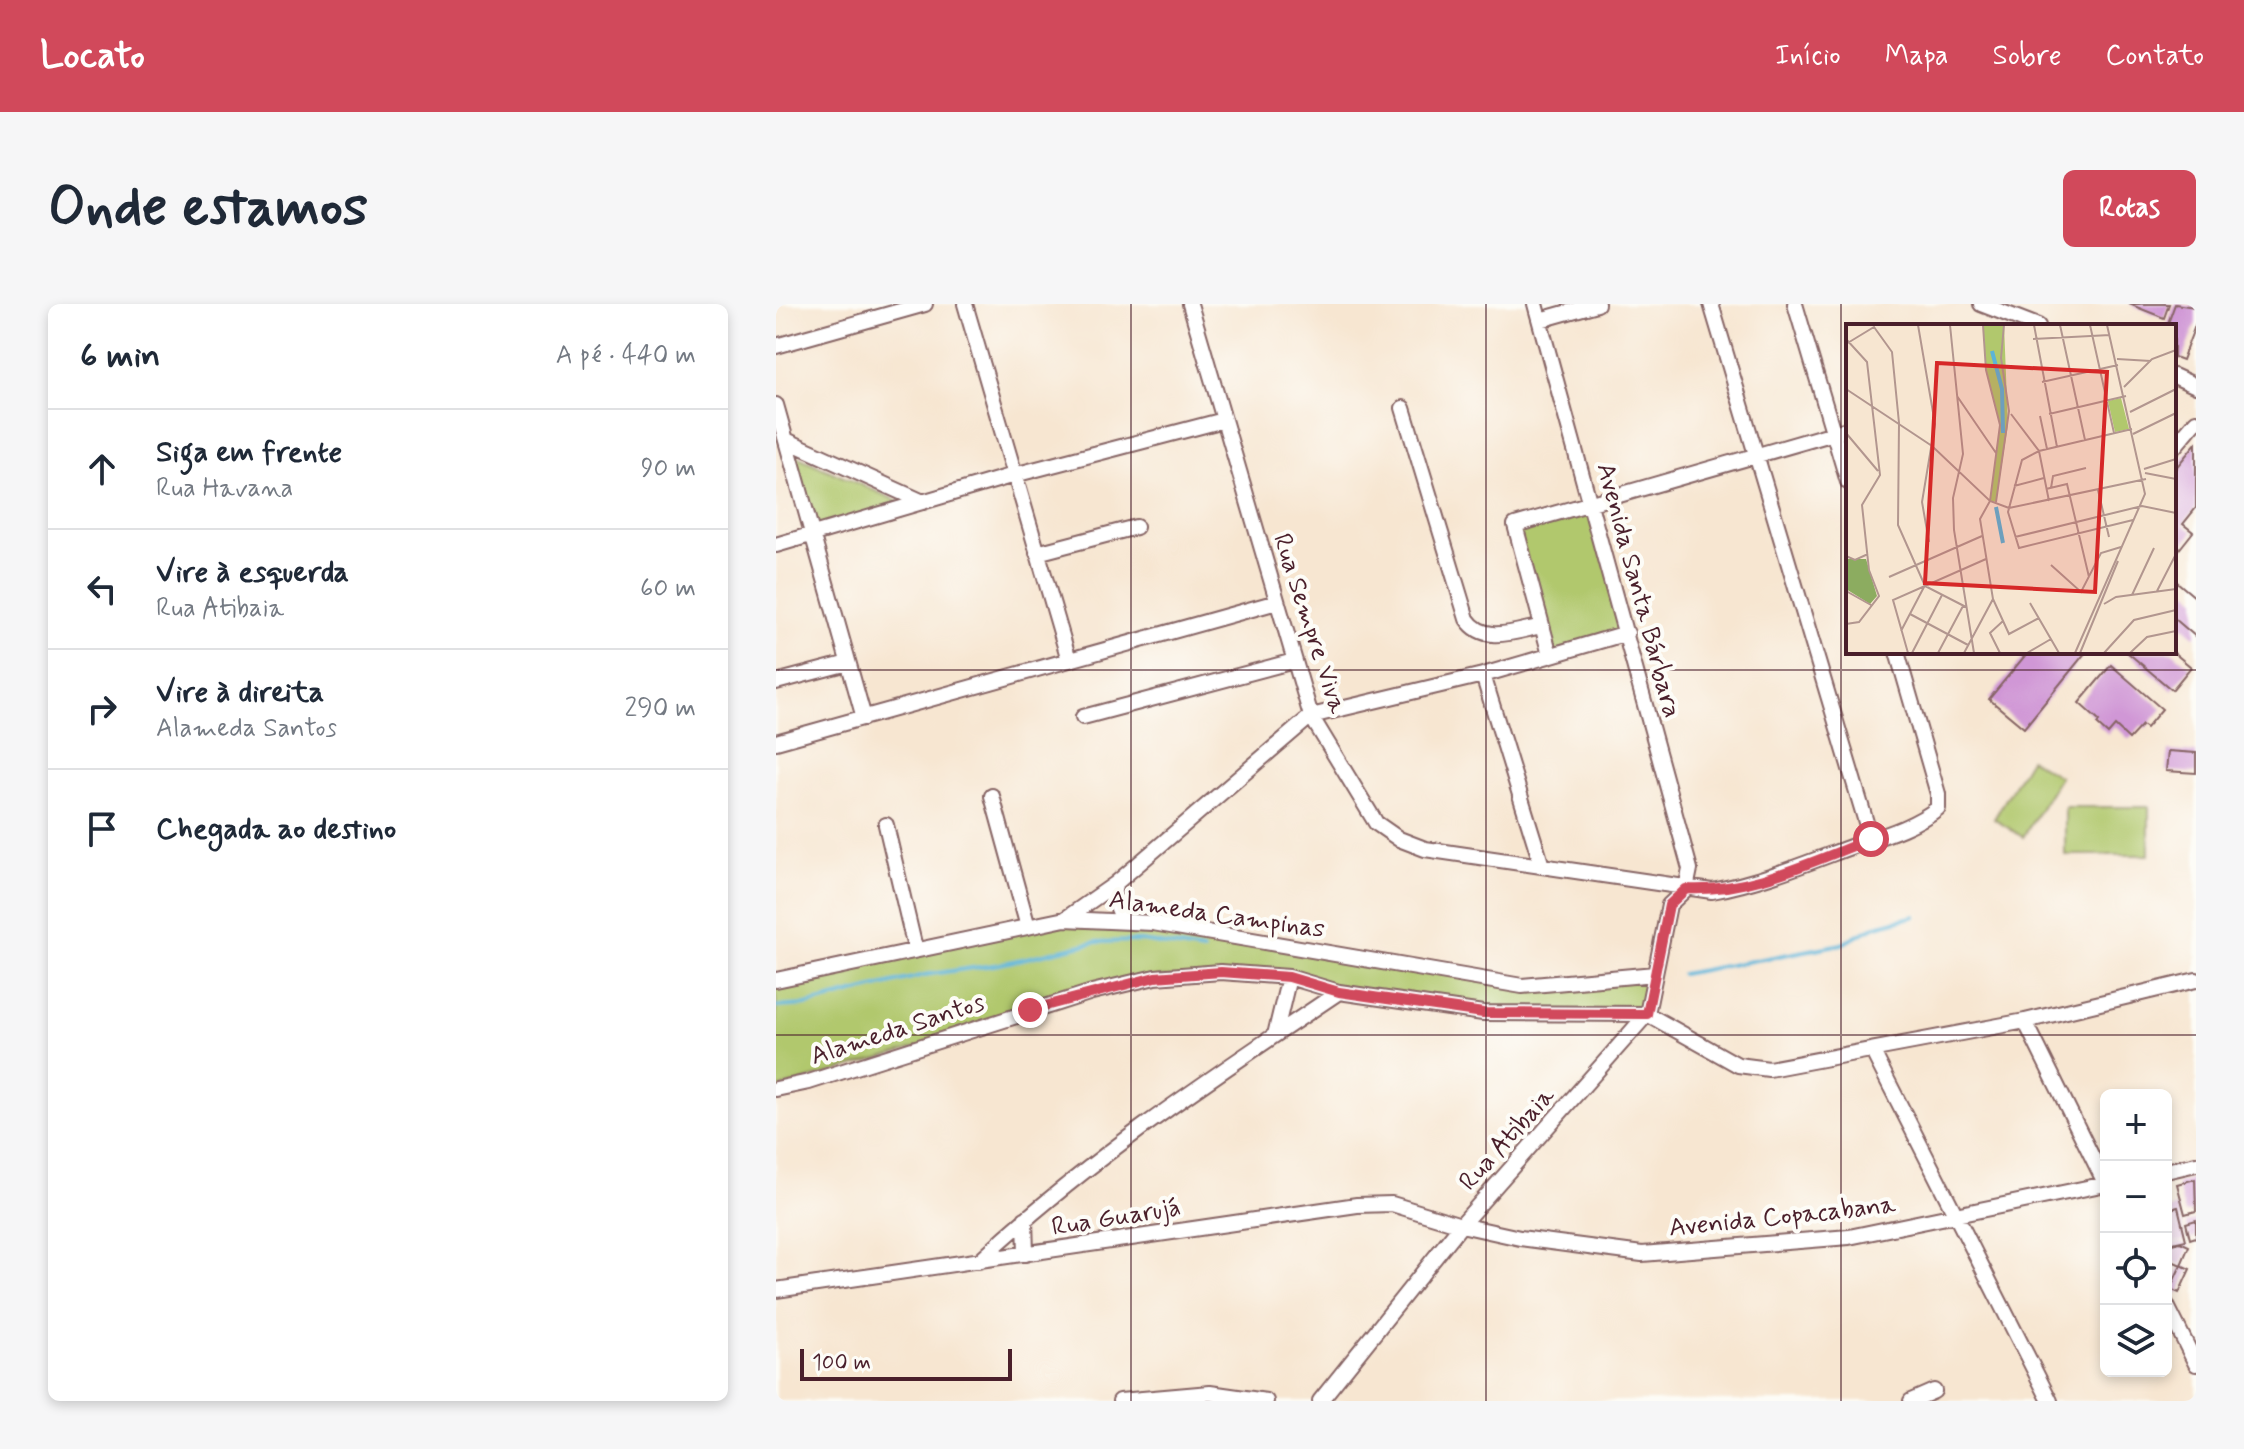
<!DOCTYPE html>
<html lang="pt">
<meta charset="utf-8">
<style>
body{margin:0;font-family:Mynerve,sans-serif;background:#f6f6f7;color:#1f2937}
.controls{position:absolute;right:24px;bottom:24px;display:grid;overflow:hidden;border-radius:12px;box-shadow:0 4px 12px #0003}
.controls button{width:72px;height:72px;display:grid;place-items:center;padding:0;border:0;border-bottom:2px solid #e0e1e3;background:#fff;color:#1f2937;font:40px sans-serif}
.scale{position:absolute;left:24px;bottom:20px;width:212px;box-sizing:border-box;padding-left:8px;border:4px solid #4a1f2b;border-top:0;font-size:22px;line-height:28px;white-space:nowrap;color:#4a1f2b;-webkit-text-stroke:6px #fdfcf7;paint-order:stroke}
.stop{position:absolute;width:24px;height:24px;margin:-18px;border:6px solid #d1495b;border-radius:50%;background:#fff}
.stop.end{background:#d1495b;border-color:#fff;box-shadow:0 2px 8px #0008}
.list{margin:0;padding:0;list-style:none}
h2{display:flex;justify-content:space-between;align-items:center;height:104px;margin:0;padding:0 32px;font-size:34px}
h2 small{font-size:26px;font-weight:400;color:#747a83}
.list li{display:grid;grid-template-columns:52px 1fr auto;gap:24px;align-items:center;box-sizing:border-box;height:120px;padding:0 32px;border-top:2px solid #e0e1e3}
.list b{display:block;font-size:30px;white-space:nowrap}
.list p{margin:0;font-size:26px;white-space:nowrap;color:#747a83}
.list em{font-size:26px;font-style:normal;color:#747a83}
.icon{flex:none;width:44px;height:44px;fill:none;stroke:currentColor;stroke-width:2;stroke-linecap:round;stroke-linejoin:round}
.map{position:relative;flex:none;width:1420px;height:1097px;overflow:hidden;border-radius:12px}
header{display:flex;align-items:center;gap:48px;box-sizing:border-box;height:112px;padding:0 40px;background:#d1495b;color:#fff}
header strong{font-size:38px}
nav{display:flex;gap:44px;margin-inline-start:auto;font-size:28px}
.intro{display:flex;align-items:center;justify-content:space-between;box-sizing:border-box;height:192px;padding:0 48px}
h1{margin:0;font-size:56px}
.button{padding:20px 36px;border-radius:12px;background:#d1495b;color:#fff;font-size:28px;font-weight:700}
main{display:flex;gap:48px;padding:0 48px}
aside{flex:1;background:#fff;border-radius:12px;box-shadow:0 4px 12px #0003}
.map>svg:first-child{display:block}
</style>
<header>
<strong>Locato</strong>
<nav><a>Início</a><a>Mapa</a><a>Sobre</a><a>Contato</a></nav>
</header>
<div class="intro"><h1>Onde estamos</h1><a class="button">Rotas</a></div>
<main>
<aside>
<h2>6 min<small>A pé · 440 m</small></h2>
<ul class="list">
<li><svg class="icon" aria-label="ahead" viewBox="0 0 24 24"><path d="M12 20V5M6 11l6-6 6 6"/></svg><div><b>Siga em frente</b><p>Rua Havana</p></div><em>90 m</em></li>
<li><svg class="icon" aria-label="left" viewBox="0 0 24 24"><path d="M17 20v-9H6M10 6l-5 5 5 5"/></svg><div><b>Vire à esquerda</b><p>Rua Atibaia</p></div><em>60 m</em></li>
<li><svg class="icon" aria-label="right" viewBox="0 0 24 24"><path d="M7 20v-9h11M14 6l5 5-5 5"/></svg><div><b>Vire à direita</b><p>Alameda Santos</p></div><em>290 m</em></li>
<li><svg class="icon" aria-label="arrive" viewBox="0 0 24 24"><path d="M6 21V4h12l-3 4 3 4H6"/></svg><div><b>Chegada ao destino</b></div></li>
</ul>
</aside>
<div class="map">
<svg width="1420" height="1097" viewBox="0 0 1420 1097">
<rect width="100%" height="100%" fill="#fdfcf7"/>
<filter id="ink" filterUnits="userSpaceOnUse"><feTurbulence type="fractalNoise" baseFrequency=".0125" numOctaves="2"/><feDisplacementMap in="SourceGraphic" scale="16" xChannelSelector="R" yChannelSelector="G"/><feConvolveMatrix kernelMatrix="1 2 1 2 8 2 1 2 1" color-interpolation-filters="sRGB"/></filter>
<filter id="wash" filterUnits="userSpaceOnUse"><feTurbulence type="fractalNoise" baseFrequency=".006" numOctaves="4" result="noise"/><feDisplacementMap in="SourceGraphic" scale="32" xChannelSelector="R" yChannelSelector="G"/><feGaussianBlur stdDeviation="1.8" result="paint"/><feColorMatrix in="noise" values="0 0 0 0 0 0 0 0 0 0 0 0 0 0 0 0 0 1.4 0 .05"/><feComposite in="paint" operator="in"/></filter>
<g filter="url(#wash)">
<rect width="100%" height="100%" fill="#f7e6d1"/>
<!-- green -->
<path fill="#b1c86d" stroke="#7e744c" stroke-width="2" d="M18 151 124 198 40 224Z
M816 199 851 329 774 351 739 221Z
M1254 455 1284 473 1247 533 1218 515Z
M1289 503H1373V551H1289Z
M347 616 746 682 879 670 871 710 707 709 513 673H379L0 785V676L252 623Z"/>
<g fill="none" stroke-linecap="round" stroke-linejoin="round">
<!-- stream -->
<path stroke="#5bb4d8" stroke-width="4" d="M906 670 1066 640 1100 622 1139 612
M0 703 30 701 148 671 224 660 320 638 365 637 427 647"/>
</g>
<g id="blocks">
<!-- building -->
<path fill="#d097d6" d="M1353 0H1393L1388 14Z
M1399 0 1418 3 1420 0V19L1406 56 1398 53V22H1391Z
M1420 139V204L1407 220 1417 228 1398 252V166Z
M1401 278 1420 294V333L1398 314V282Z
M1252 348H1310L1248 424 1213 395Z
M1351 348H1397L1415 363 1396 386Z
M1335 361 1386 405 1370 424 1366 421 1353 435 1339 422 1332 430 1321 420 1323 417 1303 399Z
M1392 447 1420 449V469L1390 467Z
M1419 875 1420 907 1409 910 1401 880Z
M1402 903 1410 936 1392 940 1390 906Z
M1420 916V933L1414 935 1410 919Z
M1404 938 1413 942 1405 961 1396 957 1390 948V942Z
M1405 961 1414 965 1403 989 1394 985Z"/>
</g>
</g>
<g filter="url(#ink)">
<use href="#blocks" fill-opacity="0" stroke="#876565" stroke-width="2"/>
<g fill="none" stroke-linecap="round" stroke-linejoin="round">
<!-- minor casing -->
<g stroke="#876565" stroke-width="18">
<path id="minor" d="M189 0 293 356
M414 0 535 412 600 519 623 535 649 545 936 587C985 578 1031 559 1077 542 1106 532 1138 523 1162 504V490L1121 348
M759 0 914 565 910 585
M935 0 1095 535
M1019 0 1072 178
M1205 0 1262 22
M764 16 821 0
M0 42 149 0
M1398 72 1420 82
M0 101 88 414
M627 104 691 315C708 341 740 327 766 322
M10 136 147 198
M1398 143 1420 117
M0 241 238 171 448 116
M261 249 360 223
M774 351 739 221 1072 125
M707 371 766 562
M0 378 72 359
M307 413 518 357
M0 438 501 298
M216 492 252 623
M110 521 139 644
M339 580 337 593 347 616
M289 615 339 580 535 412 707 371 851 329
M0 676 289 615 377 619 746 682 879 670
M1249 717 1330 881
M499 731 513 673
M1097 748 1274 1097
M0 785 33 778 316 688 379 673 445 668 513 673 563 688 707 709 871 710 962 761 993 765 1249 717 1420 676
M1390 867 1420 860
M249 915 250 950
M203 957C313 854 438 772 563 688
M0 986 581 901 616 900 685 921 744 934 866 950 1073 933 1330 880
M1390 1000 1420 1060
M344 1097 434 1089 490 1097
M544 1097 685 921 871 710 893 601 910 585
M1135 1097 1158 1087"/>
</g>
<!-- minor -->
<use href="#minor" stroke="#fff" stroke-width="14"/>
</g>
</g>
<g fill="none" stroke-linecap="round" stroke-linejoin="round" filter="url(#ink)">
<!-- route -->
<path stroke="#d1495b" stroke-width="10" d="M254 706 379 673 445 668 513 673 563 688 707 709 871 710 893 601 910 585C974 589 1036 557 1095 535"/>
</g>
<!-- grid -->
<path fill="none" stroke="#4a1f2b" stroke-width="2" stroke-opacity="0.55" d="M355 0V1097M710 0V1097M1065 0V1097M0 366H1420M0 731H1420"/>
<g text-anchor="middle" stroke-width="8" stroke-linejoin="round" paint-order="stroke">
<!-- street labels -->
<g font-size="26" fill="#4a1f2b" stroke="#fdfcf7">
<text transform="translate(864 286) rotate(75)" y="9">Avenida Santa Bárbara</text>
<text transform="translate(535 319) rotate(72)" y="9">Rua Sempre Viva</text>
<text transform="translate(441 609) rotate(8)" y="9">Alameda Campinas</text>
<text transform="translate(121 724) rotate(-18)" y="9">Alameda Santos</text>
<text transform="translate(730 834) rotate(-48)" y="9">Rua Atibaia</text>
<text transform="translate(1006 911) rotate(-6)" y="9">Avenida Copacabana</text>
<text transform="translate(340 912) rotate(-9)" y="9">Rua Guarujá</text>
</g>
</g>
<!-- overview -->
<g transform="translate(1070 20)">
<rect width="330" height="330" fill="#f7e6d1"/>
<path d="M137 1H158L162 101 150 178 144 177 154 101 140 46ZM275 74 283 105 269 108 262 77Z" fill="#b1c86d"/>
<path d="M0 235H20L31 272 24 280 0 265Z" fill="#8cac60"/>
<path fill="none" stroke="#5bb4d8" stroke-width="4" d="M146 27 156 65 157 109M150 183 157 219"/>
<path fill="none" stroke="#b2968f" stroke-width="2" d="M72 1 89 100 76 178 83 218M104 1 117 130 107 174 108 206 128 329M188 1 211 123M214 1 239 116M244 1 268 109M0 15 21 38 34 151 16 181 23 246 33 272 13 298 0 300M187 15 264 11M0 20 28 3 46 28 53 99 52 201 79 262 120 283M271 35 305 37M196 58 272 41M278 63 306 35 330 26M0 65 86 122 144 177 163 184M111 72 150 129M284 88 330 65M165 90 193 127 203 177M203 90 280 72M194 92 201 125M286 105 193 127 176 136 162 188 173 224 287 196M0 109 32 147M287 110 330 89M298 145 330 135M299 149 330 155M168 162 198 154M205 164 207 152 240 144M200 165 221 160 243 253M252 166 263 213M150 178 163 87 155 34 158 1M163 184 300 155M169 213 296 182 330 189M0 232 9 236 22 230M205 241 235 268 255 229 275 223M43 253 136 212M0 267 25 281M311 267 330 230M286 271 308 224M147 275 163 310 193 294M184 279 213 329M258 280 270 273 330 265M64 290 122 321M55 307 78 263M62 329 47 276 140 235M66 329 96 271M92 329 117 282M118 329 147 275 134 195 144 177 154 101 140 46 137 1M154 329 144 309 157 297M181 329 205 315M229 329 299 170 261 1M234 329 272 237M258 329 288 296 330 286M284 329 301 313 330 307"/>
<path fill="#d62828" fill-opacity="0.15" stroke="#d62828" stroke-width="4" d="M91 39 261 48 249 268 79 259Z"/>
<rect width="330" height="330" fill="none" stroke="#4a1f2b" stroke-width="4"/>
</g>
</svg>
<div class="controls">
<button>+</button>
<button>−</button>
<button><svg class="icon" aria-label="locate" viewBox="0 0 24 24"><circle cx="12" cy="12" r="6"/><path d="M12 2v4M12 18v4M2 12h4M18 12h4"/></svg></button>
<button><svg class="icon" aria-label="layers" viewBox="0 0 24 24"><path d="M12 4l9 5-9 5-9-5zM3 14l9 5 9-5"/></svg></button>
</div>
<div class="scale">100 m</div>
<div class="stop" style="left:1095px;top:535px"></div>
<div class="stop end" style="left:254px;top:706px"></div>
</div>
</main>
